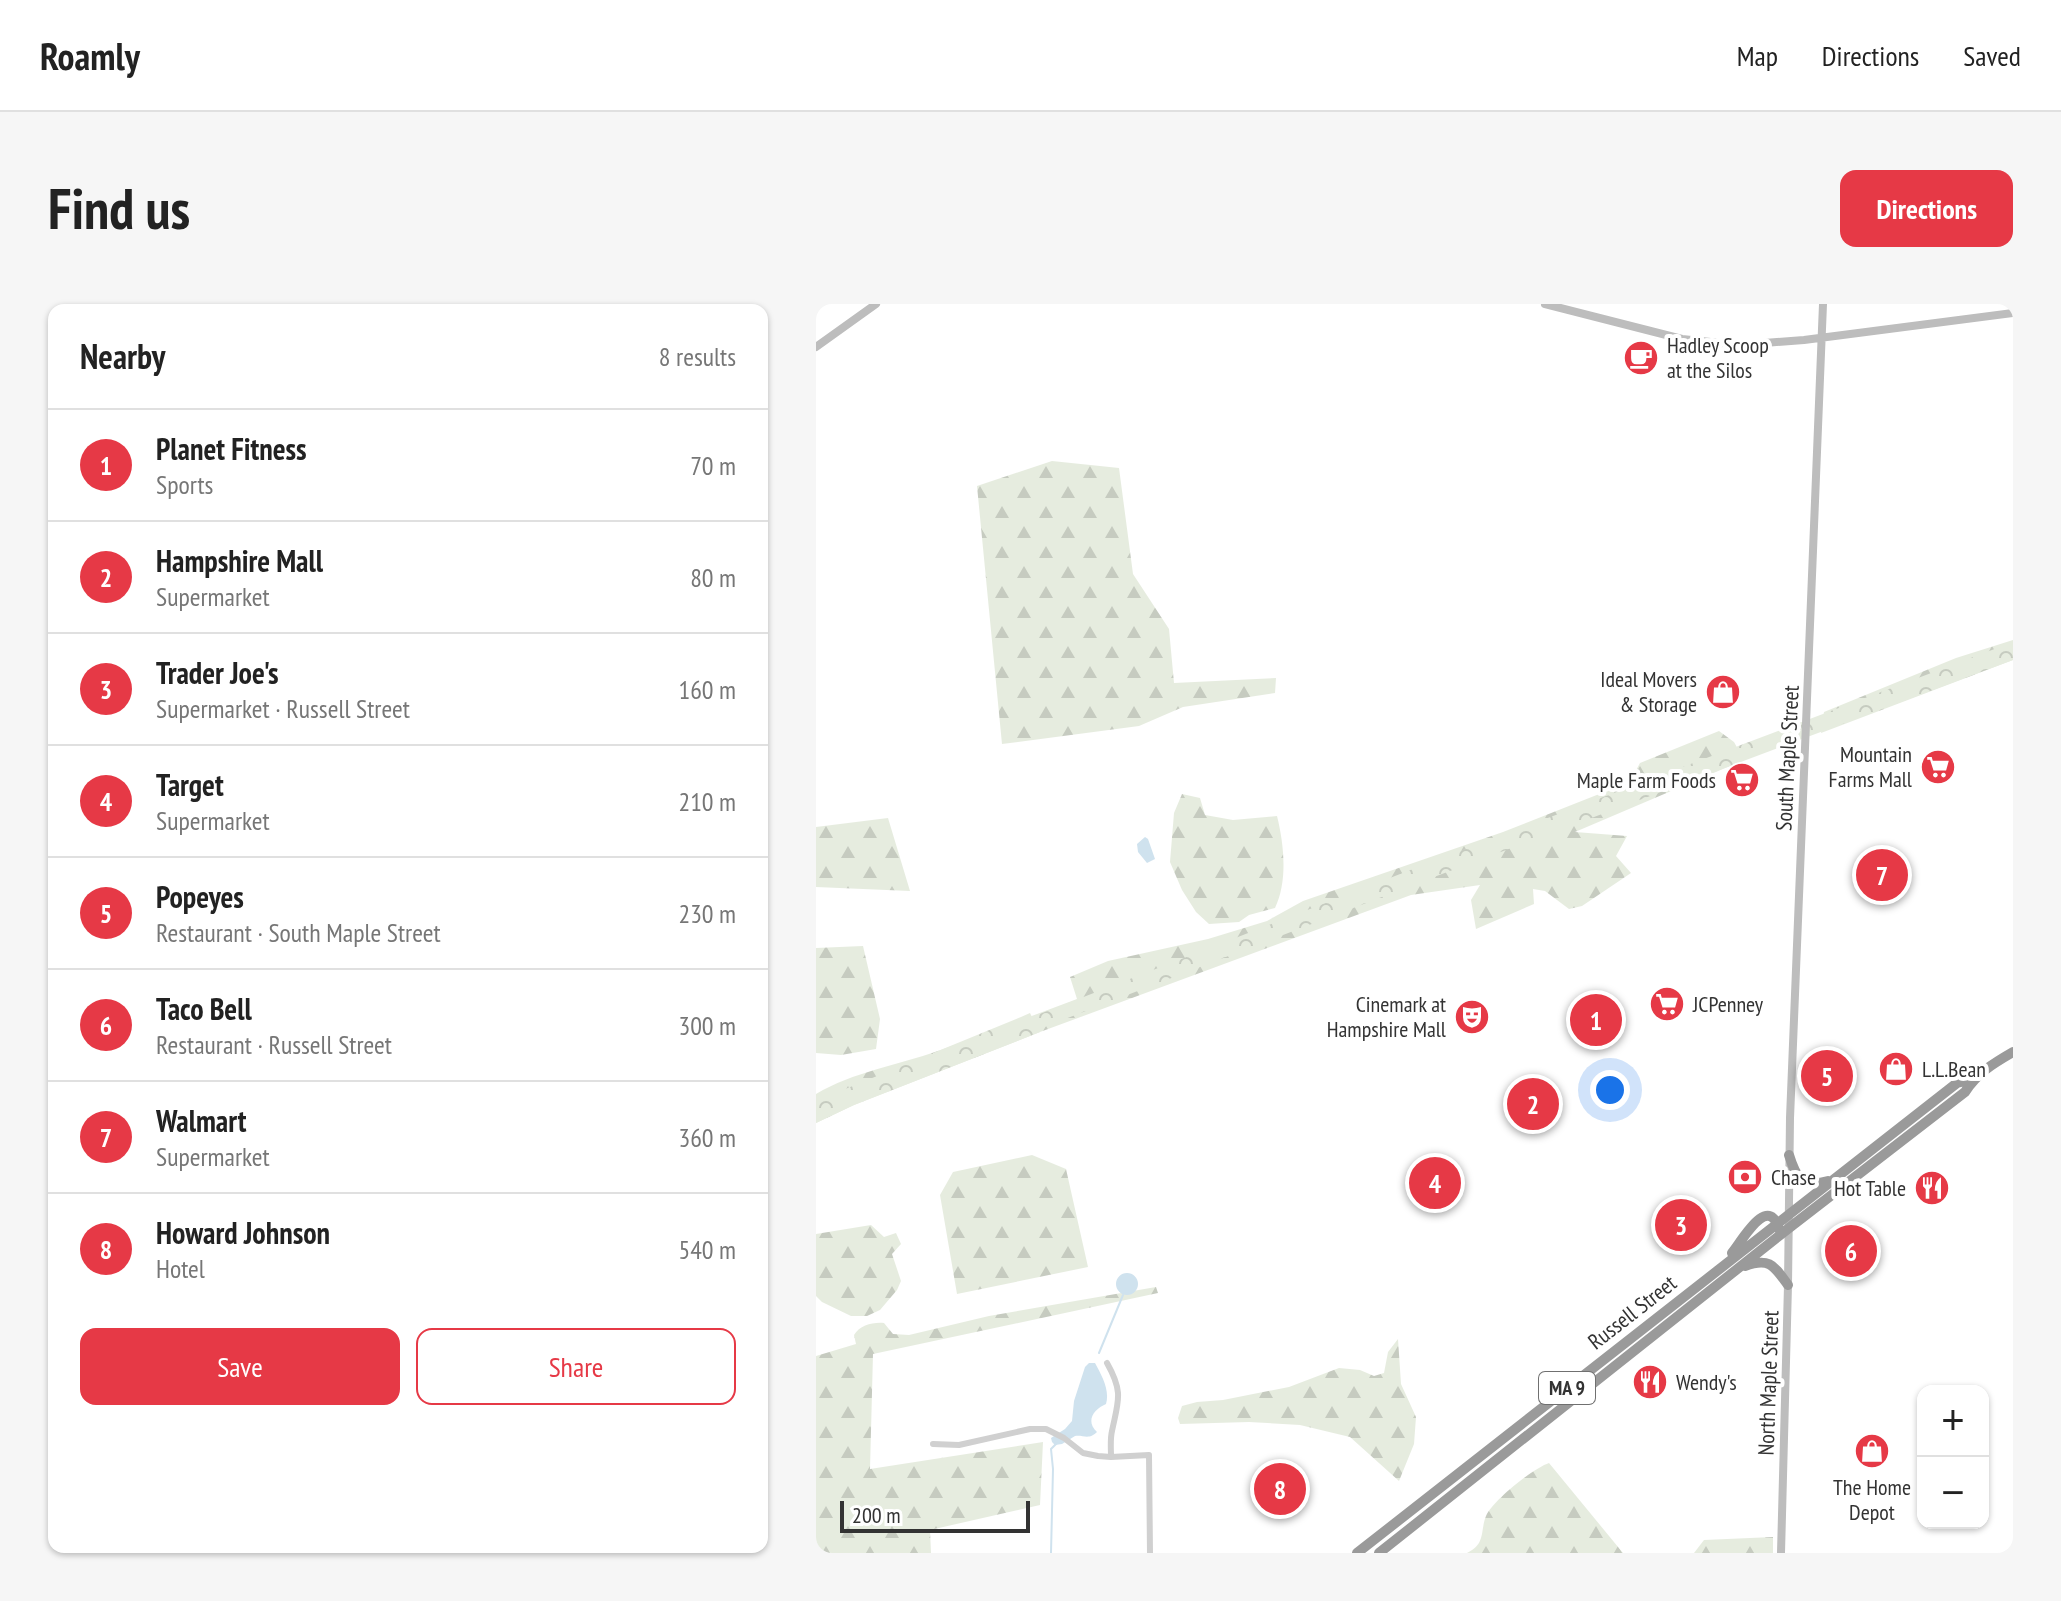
<!DOCTYPE html>
<meta charset="utf-8">
<style>
body{margin:0;font-family:"PT Sans Narrow",sans-serif;background:#f6f6f6;color:#222}
.controls{position:absolute;right:24px;bottom:24px;display:grid;overflow:hidden;border-radius:16px;box-shadow:0 2px 6px #0004}
.controls button{width:72px;height:72px;display:grid;place-items:center;padding:0;border:0;border-bottom:2px solid #e0e0e0;background:#fff;color:#222;font:40px sans-serif}
.scale{position:absolute;left:24px;bottom:20px;width:190px;box-sizing:border-box;padding-left:8px;border:4px solid #333;border-top:0;font-size:22px;line-height:28px;white-space:nowrap;color:#333;-webkit-text-stroke:6px #fff;paint-order:stroke}
.you{position:absolute;left:794px;top:786px;width:28px;height:28px;margin:-20px;border:6px solid #fff;border-radius:50%;background:#1a73e8;box-shadow:0 0 0 12px #1a73e833}
.badge{display:grid;place-items:center;width:52px;height:52px;border-radius:50%;background:#e63946;color:#fff;font-size:26px;font-weight:700}
.pin{position:absolute;translate:-50% -50%;border:4px solid #fff;box-shadow:0 2px 8px #0006}
.list{margin:0;padding:0;list-style:none}
h2{display:flex;justify-content:space-between;align-items:center;height:104px;margin:0;padding:0 32px;font-size:34px}
h2 small{font-size:26px;font-weight:400;color:#767676}
.list li{display:grid;grid-template-columns:52px 1fr auto;gap:24px;align-items:center;box-sizing:border-box;height:112px;padding:0 32px;border-top:2px solid #e0e0e0}
.list b{display:block;font-size:30px;white-space:nowrap}
.list p{margin:0;font-size:26px;white-space:nowrap;color:#767676}
.list em{font-size:26px;font-style:normal;color:#767676}
.actions{display:flex;gap:16px;padding:24px 32px}
.actions a{flex:1;padding:18px 0;border:2px solid #e63946;border-radius:16px;text-align:center;font-size:28px;color:#e63946}
.actions .main{background:#e63946;color:#fff}
.map{position:relative;flex:none;width:1197px;height:1249px;overflow:hidden;border-radius:16px}
header{display:flex;align-items:center;gap:48px;box-sizing:border-box;height:112px;padding:0 40px;background:#fff;border-bottom:2px solid #e0e0e0}
header strong{font-size:38px}
nav{display:flex;gap:44px;margin-inline-start:auto;font-size:28px}
.intro{display:flex;align-items:center;justify-content:space-between;box-sizing:border-box;height:192px;padding:0 48px}
h1{margin:0;font-size:56px}
.button{padding:20px 36px;border-radius:16px;background:#e63946;color:#fff;font-size:28px;font-weight:700}
main{display:flex;gap:48px;padding:0 48px}
aside{flex:1;background:#fff;border-radius:16px;box-shadow:0 2px 6px #0004}
.map>svg:first-child{display:block}
</style>
<header>
<strong>Roamly</strong>
<nav><a>Map</a><a>Directions</a><a>Saved</a></nav>
</header>
<div class="intro"><h1>Find us</h1><a class="button">Directions</a></div>
<main>
<aside>
<h2>Nearby<small>8 results</small></h2>
<ul class="list">
<li><span class="badge">1</span><div><b>Planet Fitness</b><p>Sports</p></div><em>70 m</em></li>
<li><span class="badge">2</span><div><b>Hampshire Mall</b><p>Supermarket</p></div><em>80 m</em></li>
<li><span class="badge">3</span><div><b>Trader Joe's</b><p>Supermarket · Russell Street</p></div><em>160 m</em></li>
<li><span class="badge">4</span><div><b>Target</b><p>Supermarket</p></div><em>210 m</em></li>
<li><span class="badge">5</span><div><b>Popeyes</b><p>Restaurant · South Maple Street</p></div><em>230 m</em></li>
<li><span class="badge">6</span><div><b>Taco Bell</b><p>Restaurant · Russell Street</p></div><em>300 m</em></li>
<li><span class="badge">7</span><div><b>Walmart</b><p>Supermarket</p></div><em>360 m</em></li>
<li><span class="badge">8</span><div><b>Howard Johnson</b><p>Hotel</p></div><em>540 m</em></li>
</ul>
<div class="actions"><a class="main">Save</a><a>Share</a></div>
</aside>
<div class="map">
<svg width="1197" height="1249" viewBox="0 0 1197 1249">
<defs>
<pattern id="forest-firs" width="22" height="20" patternUnits="userSpaceOnUse" patternTransform="scale(2)"><rect width="22" height="20" fill="#e6ecdf"/><path d="M5 1l3.5 6h-7zM16 11l3.5 6h-7z" fill="#c6cbc0"/></pattern>
<pattern id="park-crowns" width="20" height="18" patternUnits="userSpaceOnUse" patternTransform="scale(2)"><rect width="20" height="18" fill="#e6ecdf"/><path d="M2 6a3 3 0 1 1 6 0M12 15a3 3 0 1 1 6 0" fill="none" stroke="#c6cbc0"/></pattern>
</defs>
<rect width="100%" height="100%" fill="#fff"/>
<!-- forest -->
<path fill="url(#forest-firs)" d="M236 157 303 164 317 270 353 325 358 379 460 374 459 389 367 403 323 422 186 440 161 182Z
M1197 336V356L1005 429 1008 408 1140 354Z
M903 427 918 438 928 456 759 528 811 532 800 552 815 569 766 602 753 605 729 587 717 585 718 600 660 625 655 596 664 581 595 591 224 728 38 801 0 819V790C37 768 82 761 122 747 169 730 215 712 261 695L254 673 292 657 392 635 451 617 487 597 687 528 806 481 818 470 824 459Z
M366 490 384 494 389 511 417 516 461 512C468 540 472 577 459 604L433 611 423 618 393 620 380 608 366 586 354 558 358 509Z
M72 514 94 587 0 583V523Z
M47 642 64 715 60 745 25 751 0 749V644Z
M216 851 250 865 272 963 141 990 124 891 137 868Z
M55 921 68 933 80 929 85 940 76 950 85 977 81 986 64 1006 51 1012H35L6 998 0 992V930Z
M340 983 342 989 57 1050 54 1165 227 1138 224 1201 114 1226 115 1249H0V1052L40 1040 38 1031C44 1021 57 1018 68 1019L77 1030 93 1031 173 1012Z
M582 1035 585 1080 600 1113 598 1140 583 1177 534 1133 484 1121 433 1118 364 1120 362 1114 366 1102 381 1098 407 1096 473 1083 523 1064 544 1066 558 1072 568 1069 572 1048Z
M733 1159 807 1249H651C670 1240 664 1227 670 1212 677 1196 718 1164 733 1159Z
M957 1233V1249H878L888 1236Z"/>
<!-- park -->
<path fill="url(#park-crowns)" d="M1197 338V356L610 576 223 725 224 728 38 801 0 819V797L205 713 214 709 216 713 597 565Z"/>
<!-- water -->
<path fill="#cfe2ee" d="M329 533 332 535 339 555 331 559 322 548 321 540Z
M300 980a11 11 0 1 1 22 0a11 11 0 1 1-22 0Z
M273 1059H279C286 1072 294 1086 290 1100 278 1105 269 1117 281 1128 273 1136 268 1131 259 1132L246 1140 239 1141 236 1138 235 1134 249 1125 256 1117 258 1097 269 1063Z"/>
<g fill="none" stroke-linecap="round" stroke-linejoin="round">
<!-- stream -->
<path stroke="#cfe2ee" stroke-width="2" d="M283 1049 307 991
M235 1249 237 1165 235 1145 241 1139"/>
<!-- street -->
<path stroke="#d0d0d0" stroke-width="6" d="M117 1140 143 1141 214 1125H230L248 1134 267 1149 282 1152 295 1153C295 1144 294 1135 296 1127 302 1097 308 1089 291 1059
M295 1153 333 1151 334 1249"/>
<!-- secondary -->
<path stroke="#bdbdbd" stroke-width="8" d="M729 0 866 35 923 41 988 36 1197 9
M0 43 60 0
M965 1249 972 981 974 814 1007 0"/>
<!-- highway -->
<path stroke="#9a9a9a" stroke-width="10" d="M973 851C980 874 986 884 1012 877
M916 949C926 937 952 889 963 925
M929 962C954 953 958 962 972 981
M541 1249 1141 779 1157 775
M563 1249 973 924 1149 788C1161 769 1178 759 1197 748"/>
</g>
<!-- icons -->
<defs>
<g id="cafe-disc" transform="scale(1.8)"><circle r="9.5" fill="#e63946" stroke="#fff"/><path d="M-5.5-4.5H6V0H3Q3 3.5 0 3.5H-2.5Q-5.5 3.5-5.5 0ZM3-3.2v2h1.7v-2ZM-6 4.5H4V6H-6Z" fill="#fff"/></g>
<g id="shop-disc" transform="scale(1.8)"><circle r="9.5" fill="#e63946" stroke="#fff"/><path d="M-5-2.5h2.3a2.7 3.5 0 0 1 5.4 0H5L5.5 6h-11ZM-1.5-2.5h3a1.5 2.3 0 0 0-3 0Z" fill="#fff"/></g>
<g id="supermarket-disc" transform="scale(1.8)"><circle r="9.5" fill="#e63946" stroke="#fff"/><path d="M-6-5.5h2.5l.6 2H6L4.5 2H-2.5L-4.4-4H-6ZM-1.5 3.2a1.3 1.3 0 1 0 .1 0ZM3 3.2a1.3 1.3 0 1 0 .1 0Z" fill="#fff"/></g>
<g id="theatre-disc" transform="scale(1.8)"><circle r="9.5" fill="#e63946" stroke="#fff"/><path d="M-5-5.5Q0-4 5-5.5V0Q5 5 0 6Q-5 5-5 0ZM-3.3-2.5H-1v1.5H-3.3ZM1-2.5H3.3v1.5H1ZM-2.8 1Q0 5.5 2.8 1Z" fill="#fff"/></g>
<g id="bank-disc" transform="scale(1.8)"><circle r="9.5" fill="#e63946" stroke="#fff"/><path d="M-6-4H6V4H-6ZM0-2.3a2.3 2.3 0 1 0 0 4.6a2.3 2.3 0 1 0 0-4.6Z" fill="#fff"/></g>
<g id="restaurant-disc" transform="scale(1.8)"><circle r="9.5" fill="#e63946" stroke="#fff"/><path d="M-5-6h1v4h1v-4h1v4h1v-4h1v5L-1.5 .5V6h-2V.5L-5-1ZM5-6V6H3V1.5H1.5Q1.5-4 5-6Z" fill="#fff"/></g>
</defs>
<g fill-rule="evenodd">
<use href="#cafe-disc" x="825" y="54"/>
<use href="#shop-disc" x="907" y="388"/>
<use href="#supermarket-disc" x="1122" y="463"/>
<use href="#supermarket-disc" x="926" y="476"/>
<use href="#supermarket-disc" x="851" y="700"/>
<use href="#theatre-disc" x="656" y="713"/>
<use href="#shop-disc" x="1080" y="765"/>
<use href="#bank-disc" x="929" y="873"/>
<use href="#restaurant-disc" x="1116" y="884"/>
<use href="#restaurant-disc" x="834" y="1078"/>
<use href="#shop-disc" x="1056" y="1147"/>
</g>
<g text-anchor="middle" stroke-width="8" stroke-linejoin="round" paint-order="stroke">
<!-- shield labels -->
<rect fill="#fff" stroke="#707070" stroke-width="2" x="723" y="1068" width="56" height="32" rx="6"/>
<g font-size="20" font-weight="bold" fill="#333">
<text x="751" y="1091">MA 9</text>
</g>
<!-- poi labels -->
<g font-size="22" fill="#333" stroke="#fff" text-anchor="start">
<text x="851" y="49">Hadley Scoop<tspan x="851" dy="25">at the Silos</tspan></text>
<text x="881" y="383" text-anchor="end">Ideal Movers<tspan x="881" dy="25">&amp; Storage</tspan></text>
<text x="1096" y="458" text-anchor="end">Mountain<tspan x="1096" dy="25">Farms Mall</tspan></text>
<text x="900" y="484" text-anchor="end">Maple Farm Foods</text>
<text x="630" y="708" text-anchor="end">Cinemark at<tspan x="630" dy="25">Hampshire Mall</tspan></text>
<text x="877" y="708">JCPenney</text>
<text x="1106" y="773">L.L.Bean</text>
<text x="955" y="881">Chase</text>
<text x="1090" y="892" text-anchor="end">Hot Table</text>
<text x="860" y="1086">Wendy's</text>
<text x="1056" y="1191" text-anchor="middle">The Home<tspan x="1056" dy="25">Depot</tspan></text>
</g>
<!-- street labels -->
<g font-size="22" fill="#333" stroke="#fff">
<text transform="translate(971 454) rotate(-87)" y="8">South Maple Street</text>
<text transform="translate(816 1008) rotate(-38)" y="8">Russell Street</text>
<text transform="translate(952 1079) rotate(-88)" y="8">North Maple Street</text>
</g>
</g>
</svg>
<div class="controls">
<button>+</button>
<button>−</button>
</div>
<div class="scale">200 m</div>
<div class="you"></div>
<div class="pin badge" style="left:780px;top:716px">1</div>
<div class="pin badge" style="left:717px;top:800px">2</div>
<div class="pin badge" style="left:865px;top:921px">3</div>
<div class="pin badge" style="left:619px;top:879px">4</div>
<div class="pin badge" style="left:1011px;top:772px">5</div>
<div class="pin badge" style="left:1035px;top:947px">6</div>
<div class="pin badge" style="left:1066px;top:571px">7</div>
<div class="pin badge" style="left:464px;top:1185px">8</div>
</div>
</main>
